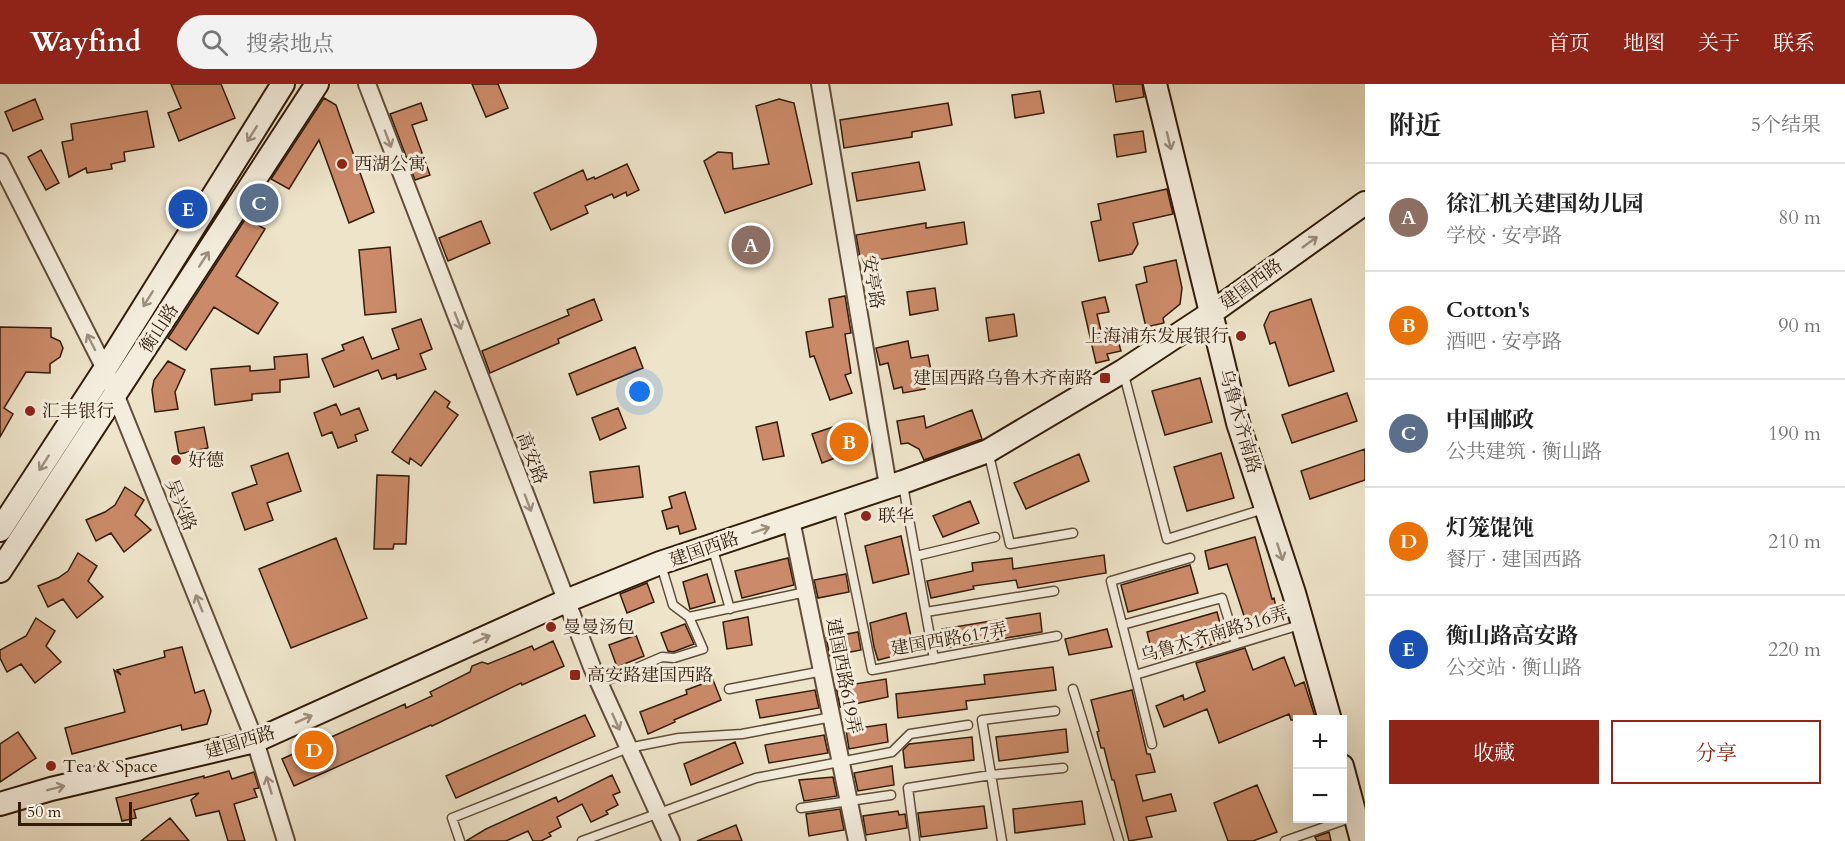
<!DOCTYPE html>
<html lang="zh">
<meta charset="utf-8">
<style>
body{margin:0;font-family:Cardo,"Noto Serif SC",serif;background:#f2f2f2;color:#222}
.controls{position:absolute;right:18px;bottom:18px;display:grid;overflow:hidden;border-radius:0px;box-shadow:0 6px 24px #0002}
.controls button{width:54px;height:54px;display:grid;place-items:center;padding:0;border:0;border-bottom:2px solid #e0e0e0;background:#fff;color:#222;font:30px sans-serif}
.scale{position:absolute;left:18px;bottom:15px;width:114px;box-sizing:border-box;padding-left:6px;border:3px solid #321c0a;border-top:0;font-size:16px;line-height:21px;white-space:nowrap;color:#321c0a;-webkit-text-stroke:4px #f4eddd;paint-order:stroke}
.you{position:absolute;left:640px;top:308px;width:21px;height:21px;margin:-15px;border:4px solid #fff;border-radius:50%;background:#1a73e8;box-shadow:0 0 0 9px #1a73e833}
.badge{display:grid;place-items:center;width:39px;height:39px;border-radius:50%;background:#8f2418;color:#fff;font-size:20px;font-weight:700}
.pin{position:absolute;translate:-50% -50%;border:3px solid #fff;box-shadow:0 2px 6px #0006}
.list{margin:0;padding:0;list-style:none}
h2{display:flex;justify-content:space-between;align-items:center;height:78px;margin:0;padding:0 24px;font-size:26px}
h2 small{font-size:20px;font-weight:400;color:#767676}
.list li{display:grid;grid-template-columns:39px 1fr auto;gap:18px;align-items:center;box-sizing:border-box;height:108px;padding:0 24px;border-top:2px solid #e0e0e0}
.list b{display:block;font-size:22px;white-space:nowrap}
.list p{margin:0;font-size:20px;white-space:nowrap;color:#767676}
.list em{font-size:20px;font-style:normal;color:#767676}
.actions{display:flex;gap:12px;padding:18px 24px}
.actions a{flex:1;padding:14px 0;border:2px solid #8f2418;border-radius:0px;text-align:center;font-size:21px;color:#8f2418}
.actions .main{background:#8f2418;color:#fff}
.icon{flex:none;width:33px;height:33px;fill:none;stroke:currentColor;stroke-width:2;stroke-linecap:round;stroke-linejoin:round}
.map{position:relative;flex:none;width:1365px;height:757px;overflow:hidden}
header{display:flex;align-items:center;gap:36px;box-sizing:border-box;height:84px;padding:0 30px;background:#8f2418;color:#fff}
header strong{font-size:28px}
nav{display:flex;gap:33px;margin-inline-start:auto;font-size:21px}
.search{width:420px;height:54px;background:#f2f2f2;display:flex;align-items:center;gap:15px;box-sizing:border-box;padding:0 21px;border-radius:33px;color:#767676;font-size:22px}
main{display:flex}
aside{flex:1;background:#fff}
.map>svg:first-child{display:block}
</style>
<header>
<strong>Wayfind</strong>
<div class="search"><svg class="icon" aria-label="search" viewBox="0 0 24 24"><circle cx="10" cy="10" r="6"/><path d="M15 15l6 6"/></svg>搜索地点</div>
<nav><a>首页</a><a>地图</a><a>关于</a><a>联系</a></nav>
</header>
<main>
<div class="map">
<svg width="1365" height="757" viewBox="0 0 1365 757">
<rect width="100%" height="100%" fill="#eee4ca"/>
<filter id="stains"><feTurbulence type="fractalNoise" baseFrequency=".00333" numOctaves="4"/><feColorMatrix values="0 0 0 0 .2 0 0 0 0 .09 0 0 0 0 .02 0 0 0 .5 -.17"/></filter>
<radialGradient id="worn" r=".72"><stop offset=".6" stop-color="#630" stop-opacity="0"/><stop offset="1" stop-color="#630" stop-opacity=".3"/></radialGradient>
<!-- building -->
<path fill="#cb8a69" stroke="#321c0a" stroke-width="1.5" d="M171 0H221L235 34 179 57 168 29 181 24Z
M472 0H498L508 24 486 33Z
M1113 0H1142L1144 13 1116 18Z
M1040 7 1044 29 1015 34 1012 11Z
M324 14 336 21 374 128 349 139 319 56 289 105 271 95Z
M35 15 43 35 13 47 5 28Z
M779 15 794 19 812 100 725 129 704 77 718 68 732 69 733 85 769 80 756 22Z
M421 19 427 36 412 41 430 91 415 96 390 30Z
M948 19 952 41 912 48V53L844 64 840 36Z
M147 27 154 63 124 68 125 77 111 80 112 85 87 89 86 84 69 93 62 58 73 56 71 40Z
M1143 47 1146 68 1117 73 1114 51Z
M41 66 59 99 46 106 28 73Z
M919 78 925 106 857 117 852 89Z
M627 80 639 106 627 112 626 108 614 114 612 110 585 122 588 129 551 146 534 109 583 86 587 96 594 93 595 95Z
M1167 105 1173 130 1133 139 1138 160 1132 170 1099 177 1091 138 1101 136 1098 120Z
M246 134 265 145 236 192 278 219 258 250 214 223 186 266 168 254Z
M481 137 490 159 448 177 439 154Z
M964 138 967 160 861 179 856 151 926 139V144Z
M390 163 396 228 365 231 359 166Z
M1176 176 1182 204 1180 220 1163 234 1164 239 1146 243 1136 201 1147 198 1144 183Z
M935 204 938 226 910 231 907 208Z
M845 212 851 249 845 250 851 289 845 291 852 309 830 316 814 272 810 273 806 248 833 243 829 215Z
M1105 213 1109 228 1097 230 1103 256 1117 253 1121 267 1107 270 1109 276 1096 279 1082 218Z
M594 215 602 236 558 255 559 259 490 289 482 267 569 231 567 226Z
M1311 215 1334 287 1289 302 1275 258 1270 260 1264 241 1270 228Z
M1014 230 1017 252 989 257 986 234Z
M421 235 432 265 420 270 426 285 397 295 396 290 382 295 378 286 334 303 322 275 344 266 342 261 363 253 372 275 399 265 392 245Z
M0 243 51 244V253L60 257 63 264 60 273 50 280V289L26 288 4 324 13 330 0 353Z
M908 257 911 274 928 271 933 296 923 298 925 305 903 309 902 303 894 305 888 279 880 281 876 264Z
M635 263 643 284 577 311 569 290Z
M307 270 309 293 280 296V308L252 310V316L215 321 211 285 250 282V287L275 285 274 273Z
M168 277 185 286 175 308 178 325 155 328 152 306 154 296Z
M1200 294 1212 338 1165 351 1152 307Z
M435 307 450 318 447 323 458 331 421 382 410 374 409 380 392 368Z
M1347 309 1357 337 1292 359 1282 331Z
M336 320 341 331 359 324 368 346 355 351 357 357 338 364 332 348 322 352 314 329Z
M618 324 626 344 600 356 592 334Z
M972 326 982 355 924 376 919 365 908 359 901 360 897 337 924 332 926 344Z
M777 338 784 372 763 376 756 343Z
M204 343 208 364 179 370 175 348Z
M833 343 843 371 822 379 812 350Z
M1365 365V396L1310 415 1301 387Z
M288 369 301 407 267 419 273 436 245 446 232 409 257 400 251 382Z
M1221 369 1234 414 1187 427 1174 383Z
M1079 370 1089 397 1026 425 1014 399Z
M639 382 643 413 594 419 590 388Z
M377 391 409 392 406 460H394L393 465H374Z
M125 403 144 416 135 431 151 446 124 468 111 449 96 457 86 436 105 428 115 421Z
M685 408 696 445 680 450 678 442 667 445 662 427 672 424 669 413Z
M970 417 979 439 943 453 933 432Z
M901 452 909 490 873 499 865 462Z
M1255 453 1272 515 1274 514 1278 532 1247 541 1227 480 1209 485 1205 467Z
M336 454 367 534 291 564 259 485Z
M78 469 97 482 88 497 103 513 77 534 63 515 48 523 38 502 58 494 68 487Z
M1104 471 1106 489 1018 504 1016 496 973 502 974 505 931 514 927 497 973 487 972 479 1012 474 1013 485Z
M788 474 794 501 742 514 735 487Z
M1190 481 1198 509 1128 528 1121 501Z
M707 490 715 518 690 525 683 498Z
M846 490 849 508 818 514 814 496Z
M647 499 654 518 627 529 620 510Z
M1217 528 1225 557 1154 576 1147 548Z
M906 529 914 567 878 576 874 563 870 539Z
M1040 529 1042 548 947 564 942 545Z
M748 533 752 561 727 565 723 538Z
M36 534 55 547 46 562 61 578 35 599 21 580 7 588 0 574V566L26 552Z
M685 540 694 560 673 568 668 567 661 549Z
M1107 545 1112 563 1069 571 1065 555Z
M858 548 861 566 830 572 826 554Z
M636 551 644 572 617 583 609 561Z
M553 557 564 582 522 601 521 599 432 642 431 641 294 702 282 675 405 620 406 624 432 612 430 608 470 588 472 582 482 578 488 580 532 562 534 566Z
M182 563 195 609 204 606 211 627 207 640 182 646 181 641 72 670 65 644 125 628 114 586 121 591 117 586 165 573 164 567Z
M1245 564 1253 586 1284 573 1295 602 1304 598 1316 636H1291L1289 630 1219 659 1207 625 1164 643 1156 622 1183 611 1184 616 1205 607 1196 579Z
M1053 583 1056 606 966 617 967 625 898 634 896 610 985 600 984 591Z
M886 595 888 613 840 623 836 603Z
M713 596 721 616 674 636 675 638 648 650 640 628 687 610 686 606Z
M815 606 819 624 760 634 756 616Z
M1132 606 1147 670H1150L1155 688 1136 691 1143 717 1171 710 1176 727 1146 733 1152 753 1129 757 1114 696H1112L1104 664H1101L1097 648 1099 647 1091 616Z
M585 631 595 652 456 714 446 692Z
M886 640 888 658 849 665 846 646Z
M1066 645 1068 668 999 677 996 653Z
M18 648 36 674 0 698V660Z
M824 651 828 669 769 679 765 661Z
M972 653 974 676 905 684 903 666 909 660Z
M735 658 743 679 691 701 684 680Z
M892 682 894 701 858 707 854 689Z
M229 687 232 695 254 688 259 704 254 705 257 713 234 720 245 757H228L219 727 196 732 191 716 199 709 134 726 136 734 122 737 116 714 204 692V694Z
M612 691 620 708 613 711 618 721 606 727 608 730 591 738 582 720 557 733 561 743 549 749 551 752 541 757H533L528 747 506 757H466L486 745 556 713 558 718Z
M833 693 837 712 804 717 799 696Z
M1257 701 1277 748 1253 757H1228L1214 719Z
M1082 717 1085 740 1015 749 1013 725Z
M984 722 987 744 921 753 918 729Z
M840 725 844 746 809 752 806 730Z
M898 727 899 731 905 730 907 744 866 751 863 732Z
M170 734 189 757H141Z
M736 741 742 757H697Z
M1329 748 1331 757H1317L1315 753Z"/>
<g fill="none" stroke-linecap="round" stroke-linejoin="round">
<!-- lane casing -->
<g stroke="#614e3a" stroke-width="11">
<path id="lane" d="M1123 287 1167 455 1264 425
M988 367 1010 460 1073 449
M903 401 934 575
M838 420 872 586 1057 552
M712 462 730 525
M916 472 995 453
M1190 474 1111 497 1135 591 1303 540
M926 528 1054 507
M689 533 806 508
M1122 541 1222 514 1236 560
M1135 591 1152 660
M599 600 662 573 674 574 703 565 689 533 673 521 661 481
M729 605 823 587
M1073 605 1119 757
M801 724 891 711
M460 757 452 734 628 664 679 654 742 650 832 633
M582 757 756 694 892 668 910 650 968 641
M915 757 908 704 991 691 1063 684
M1002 757 982 636 1055 627
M1285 757 1353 733"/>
</g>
<!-- street casing -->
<g stroke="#614e3a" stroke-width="20">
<path id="street" d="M367 0 592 583 671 757
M820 0 888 402
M0 78 105 285 255 657 286 757
M791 436 857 757"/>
</g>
<!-- secondary casing -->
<g stroke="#321c0a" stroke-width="26">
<path id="secondary" d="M1155 0 1238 339 1294 509 1330 636
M0 446 105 285 283 0
M0 487 317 0
M1342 682 1362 757
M0 720 51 705 255 657 566 517 660 479 903 398 988 367 1123 287 1211 229 1365 119"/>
</g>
<!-- lane -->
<use href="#lane" stroke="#f4eddd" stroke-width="8"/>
<!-- street -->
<use href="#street" stroke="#f4eddd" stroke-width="16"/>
<!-- secondary -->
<use href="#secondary" stroke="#f4eddd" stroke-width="22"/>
</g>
<!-- one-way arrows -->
<defs><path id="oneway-shaft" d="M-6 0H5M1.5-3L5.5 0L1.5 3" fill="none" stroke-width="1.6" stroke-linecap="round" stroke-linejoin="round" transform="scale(1.5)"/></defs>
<g stroke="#9d8f7e">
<use href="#oneway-shaft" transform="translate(252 50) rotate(122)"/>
<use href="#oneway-shaft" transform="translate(388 55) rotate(69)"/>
<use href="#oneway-shaft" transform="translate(1169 57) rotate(76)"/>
<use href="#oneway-shaft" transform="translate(1310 158) rotate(-36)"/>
<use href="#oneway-shaft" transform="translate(204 175) rotate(-57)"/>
<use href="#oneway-shaft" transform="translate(148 215) rotate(122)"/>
<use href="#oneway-shaft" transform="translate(458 237) rotate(69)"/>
<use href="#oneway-shaft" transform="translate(91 258) rotate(-117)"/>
<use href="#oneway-shaft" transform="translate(44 379) rotate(123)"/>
<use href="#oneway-shaft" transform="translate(528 419) rotate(69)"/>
<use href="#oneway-shaft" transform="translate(761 446) rotate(-18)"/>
<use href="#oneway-shaft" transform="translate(1280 468) rotate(72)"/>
<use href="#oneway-shaft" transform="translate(199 519) rotate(-112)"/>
<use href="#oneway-shaft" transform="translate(482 555) rotate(-24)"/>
<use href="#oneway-shaft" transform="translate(304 635) rotate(-24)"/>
<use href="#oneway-shaft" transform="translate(616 638) rotate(66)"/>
<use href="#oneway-shaft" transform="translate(269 701) rotate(-107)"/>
<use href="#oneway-shaft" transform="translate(56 704) rotate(-14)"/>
</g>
<!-- markers -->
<g fill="#8f2418" stroke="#f4eddd" stroke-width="2">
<circle cx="342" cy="80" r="6"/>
<circle cx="1241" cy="252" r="6"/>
<rect x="1099" y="288" width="12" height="12" rx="3"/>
<circle cx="30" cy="327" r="6"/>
<circle cx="176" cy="376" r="6"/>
<circle cx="866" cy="432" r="6"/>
<circle cx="551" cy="543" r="6"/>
<rect x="569" y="585" width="12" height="12" rx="3"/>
<circle cx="51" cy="682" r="6"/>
</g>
<g text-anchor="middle" stroke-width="6" stroke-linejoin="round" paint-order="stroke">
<!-- poi labels -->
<g font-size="18" fill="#321c0a" stroke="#f4eddd" text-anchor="start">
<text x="354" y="86">西湖公寓</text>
<text x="1229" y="258" text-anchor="end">上海浦东发展银行</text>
<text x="1093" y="300" text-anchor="end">建国西路乌鲁木齐南路</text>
<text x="42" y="333">汇丰银行</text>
<text x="188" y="382">好德</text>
<text x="878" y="438">联华</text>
<text x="563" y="549">曼曼汤包</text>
<text x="587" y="597">高安路建国西路</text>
<text x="63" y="688">Tea &amp; Space</text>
</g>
<!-- street labels -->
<g font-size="18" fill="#321c0a" stroke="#f4eddd">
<text transform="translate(873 198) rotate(80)" y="6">安亭路</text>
<text transform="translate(1251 200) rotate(-36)" y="6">建国西路</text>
<text transform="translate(159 244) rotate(-57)" y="6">衡山路</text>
<text transform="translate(1240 337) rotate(74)" y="6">乌鲁木齐南路</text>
<text transform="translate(532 374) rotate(69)" y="6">高安路</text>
<text transform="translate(181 421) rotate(68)" y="6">吴兴路</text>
<text transform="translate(704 465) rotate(-19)" y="6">建国西路</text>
<text transform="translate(1214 550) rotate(-17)" y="6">乌鲁木齐南路316弄</text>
<text transform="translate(949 555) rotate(-10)" y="6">建国西路617弄</text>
<text transform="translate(844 592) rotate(79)" y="6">建国西路619弄</text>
<text transform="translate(240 658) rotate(-17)" y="6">建国西路</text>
</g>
</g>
<rect width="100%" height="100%" filter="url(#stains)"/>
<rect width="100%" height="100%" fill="url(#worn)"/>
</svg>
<div class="controls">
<button>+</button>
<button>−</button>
</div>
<div class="scale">50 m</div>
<div class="you"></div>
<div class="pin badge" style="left:751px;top:161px;background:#8d6e63">A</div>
<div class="pin badge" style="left:849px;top:358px;background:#e8710a">B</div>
<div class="pin badge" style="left:259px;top:119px;background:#5c6f8a">C</div>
<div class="pin badge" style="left:314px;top:666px;background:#e8710a">D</div>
<div class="pin badge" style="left:188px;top:125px;background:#1a4fb4">E</div>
</div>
<aside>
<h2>附近<small>5个结果</small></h2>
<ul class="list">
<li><span class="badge" style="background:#8d6e63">A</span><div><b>徐汇机关建国幼儿园</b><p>学校 · 安亭路</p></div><em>80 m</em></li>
<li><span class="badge" style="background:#e8710a">B</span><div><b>Cotton's</b><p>酒吧 · 安亭路</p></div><em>90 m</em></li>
<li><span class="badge" style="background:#5c6f8a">C</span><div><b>中国邮政</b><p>公共建筑 · 衡山路</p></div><em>190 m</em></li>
<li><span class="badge" style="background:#e8710a">D</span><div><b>灯笼馄饨</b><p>餐厅 · 建国西路</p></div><em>210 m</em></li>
<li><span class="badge" style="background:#1a4fb4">E</span><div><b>衡山路高安路</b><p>公交站 · 衡山路</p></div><em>220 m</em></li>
</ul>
<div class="actions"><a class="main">收藏</a><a>分享</a></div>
</aside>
</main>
